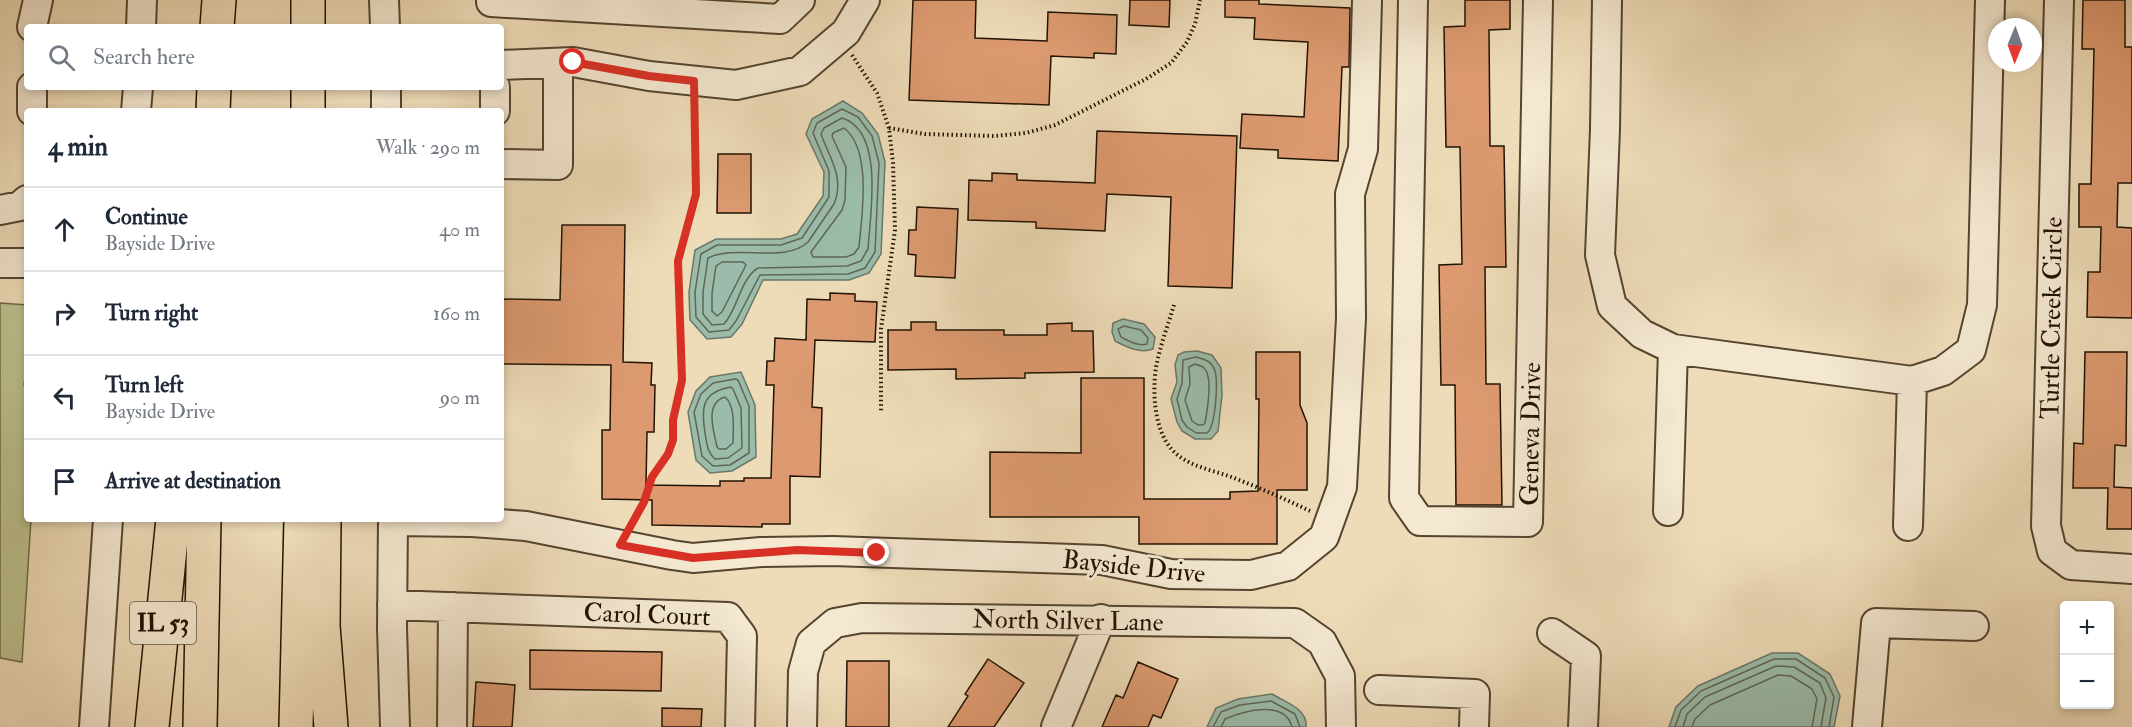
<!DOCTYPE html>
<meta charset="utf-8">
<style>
body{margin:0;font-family:"IM FELL Double Pica",serif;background:#f6f6f7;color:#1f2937}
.controls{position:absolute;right:18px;bottom:18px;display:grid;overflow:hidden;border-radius:6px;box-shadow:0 3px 9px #0003}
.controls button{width:54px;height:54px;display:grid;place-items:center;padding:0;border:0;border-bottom:2px solid #e0e1e3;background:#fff;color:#1f2937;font:30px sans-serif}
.compass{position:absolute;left:1988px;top:18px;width:54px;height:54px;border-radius:50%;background:#fff;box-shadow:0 3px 9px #0003;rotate:181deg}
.stop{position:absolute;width:18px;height:18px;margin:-14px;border:4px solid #d93025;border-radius:50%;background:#fff}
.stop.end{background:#d93025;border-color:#fff;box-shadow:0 2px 6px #0008}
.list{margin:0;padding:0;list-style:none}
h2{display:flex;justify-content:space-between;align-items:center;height:78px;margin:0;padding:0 24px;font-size:26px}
h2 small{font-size:20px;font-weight:400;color:#747a83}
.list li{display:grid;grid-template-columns:39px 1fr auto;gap:18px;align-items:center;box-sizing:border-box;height:84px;padding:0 24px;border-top:2px solid #e0e1e3}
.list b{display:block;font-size:22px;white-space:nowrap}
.list p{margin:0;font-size:20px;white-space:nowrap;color:#747a83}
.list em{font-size:20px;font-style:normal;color:#747a83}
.icon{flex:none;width:33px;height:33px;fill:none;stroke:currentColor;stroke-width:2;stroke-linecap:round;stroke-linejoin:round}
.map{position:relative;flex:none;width:2132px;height:727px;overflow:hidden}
.search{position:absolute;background:#fff;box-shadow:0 3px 9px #0003;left:24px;top:24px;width:480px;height:66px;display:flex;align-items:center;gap:15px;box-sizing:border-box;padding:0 21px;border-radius:6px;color:#747a83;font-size:22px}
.panel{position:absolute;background:#fff;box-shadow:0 3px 9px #0003;left:24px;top:108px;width:480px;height:414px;border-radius:6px}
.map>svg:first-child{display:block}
</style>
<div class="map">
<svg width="2132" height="727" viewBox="0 0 2132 727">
<rect width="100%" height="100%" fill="#eedcb8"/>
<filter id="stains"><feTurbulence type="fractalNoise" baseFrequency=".00333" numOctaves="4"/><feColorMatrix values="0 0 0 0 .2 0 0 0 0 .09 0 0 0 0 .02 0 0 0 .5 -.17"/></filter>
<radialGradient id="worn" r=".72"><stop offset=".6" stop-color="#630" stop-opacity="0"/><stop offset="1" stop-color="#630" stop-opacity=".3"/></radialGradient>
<!-- green -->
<path fill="#bbc08d" stroke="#6e6948" stroke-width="1.5" d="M0 303 27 305V368L24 384 27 396V519H31L22 662 0 658Z"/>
<!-- water -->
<path fill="#9bbcaa" stroke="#6a7867" stroke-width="1.5" d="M843 101 862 113 878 134 885 162 881 254 869 273 849 280H763L742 324 731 337 707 339 690 320 689 292 695 250 716 239H781L797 234 823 196 824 172 806 134 812 119Z
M1123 319 1144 324 1155 337 1153 349C1140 354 1127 347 1115 341L1112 332 1113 323Z
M1197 351 1212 355 1221 368 1222 395 1218 431 1211 439H1195L1182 431 1177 422 1171 399 1177 382 1175 365 1178 355 1184 352Z
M741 372 755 405 756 457 732 471 710 473 696 460 688 412 696 391 710 377Z
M1772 653H1798L1830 674 1840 696 1834 727H1669L1676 707 1698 686Z
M1272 694C1285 702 1308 709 1306 727H1207L1216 708 1238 699Z"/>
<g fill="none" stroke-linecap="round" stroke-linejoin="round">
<!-- shore -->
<path stroke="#5e6756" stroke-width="1.5" d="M842 109 858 117 872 136 879 163 875 252 865 268 848 274 760 275 736 321 729 330 709 332 696 317 695 292 701 254 717 245H781L802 238 829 197V171L813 133 817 123Z
M842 118C885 131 870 215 868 249L861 261 847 266 758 268C740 279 738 309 724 324L712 325 703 314V292L708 258C736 244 785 264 808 242L834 204C845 177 829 157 821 134L824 128Z
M844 128C872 149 862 215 859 247L854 254 846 257H813L811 252 842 210 845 200 846 167 832 136 833 133Z
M722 262H743L746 265 722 312 717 316 712 311V293L716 266Z
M1124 326 1141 330 1148 338 1147 344C1139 347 1128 341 1121 337L1118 329Z
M1196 357C1204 359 1212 361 1215 371 1218 382 1216 426 1207 433H1196L1187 427 1182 420 1177 399 1182 383 1183 360Z
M1195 364C1198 365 1202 366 1204 368 1213 376 1207 412 1205 423L1203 425H1198L1192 421 1185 400 1190 384 1189 367Z
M735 379 738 380 749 406V453L730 465 713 466 702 456 694 412 701 394 713 383Z
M731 387 733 389 741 408 742 448 728 458 715 459C707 452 707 444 705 433 701 407 702 392 731 387Z
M725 397C736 407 733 428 733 443L726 449H719L717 447C714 432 704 403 725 397Z
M1213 727 1221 712 1240 705 1271 701 1295 714 1300 727
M1221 727 1225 719C1244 711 1285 699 1292 727
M1675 727 1681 710 1701 691 1774 659H1796L1825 678 1834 697 1829 727
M1683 727 1687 714 1705 697 1776 666 1794 667 1820 683 1826 698 1821 727
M1692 727 1695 719 1710 705 1778 675 1791 676 1812 689 1817 699 1812 727"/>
</g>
<!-- building -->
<path fill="#dd9a70" stroke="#211203" stroke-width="1.5" d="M913 0H976L975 38 1047 41 1048 12 1117 15 1116 54 1094 53V58L1051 56 1049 105 909 100Z
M1130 0H1170L1169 27 1129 25Z
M1225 0H1259V4L1350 8 1349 67H1342L1338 161 1278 158V150L1240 148 1242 114 1304 117 1308 42 1254 39 1255 18 1225 17Z
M1465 0H1510V29L1489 30 1490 146H1504L1506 267H1485L1486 384H1500L1502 505H1456L1455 385H1441L1439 265 1462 264 1460 147H1446L1444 27 1465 26Z
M2083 0H2125V47H2132V183H2118L2117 227 2132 228V318L2087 317 2088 272H2100L2101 227H2079V184H2091L2094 49H2082Z
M1097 131 1237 136 1232 288 1168 286 1171 197 1107 194 1105 231 1036 228V222L968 220 969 180 992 181V173L1017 174V180L1095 183Z
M718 154H751V213H717Z
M917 207 958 209 955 278 915 276 916 255 908 254 909 230H916Z
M562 225H625L623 362 652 363 651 385H655L654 432H647L646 485 720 486V481H744V478H771L774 385H766L767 361H774L775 338 806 340 807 299 830 300V293L855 294V301L877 302 875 342 815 340 812 407 822 408 820 477 790 476V524H762V527L652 525V500L602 499V430H610L611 365 501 364V299L560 300Z
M911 322H936V330H1004V335H1047V324L1072 323V331H1093L1094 372 1025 373V378L956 379V369L888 370V330H911Z
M1256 352H1300V405L1307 423V490H1277V544H1139V517H990V452L1081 453V378H1144V499H1230V492L1258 491 1259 399H1256Z
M2085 352H2127L2126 446 2115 445 2114 487 2132 488V529H2107L2108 488H2073L2074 443 2083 444Z
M530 650 662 652 661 691 530 689Z
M988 659 1024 683 994 727H948L968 696 965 694Z
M847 661H889V727H846Z
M1138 662 1178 679 1161 718 1153 715 1148 727H1102L1116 695 1123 698Z
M476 682 515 685 512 727H473Z
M662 708 702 709 701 727H662Z"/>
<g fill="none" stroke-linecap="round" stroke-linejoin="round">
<!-- minor casing -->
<g stroke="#544430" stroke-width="32">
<path id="minor" d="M384 0 385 27
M491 0V2L780 19 800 0
M1413 0 1404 498 1420 521 1528 522 1538 0
M1607 0 1605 129 1600 255 1612 306 1642 334 1673 349 1912 381 1943 371 1971 350 1982 305 1990 0
M2059 0 2046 526 2052 551 2071 565 2132 569
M32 27 38 0
M141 27 142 0
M501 65 573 62 649 76 736 85 800 71 846 32 865 0
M386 87V111
M495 87V111
M32 111V87
M136 111 138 87
M501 164 558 165V63
M0 210 20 206 27 200
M0 263H27
M1668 511 1673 349
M393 519 392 628 395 727
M394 521 472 522 526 526 672 555 693 558 761 552 833 551 1102 560 1171 574 1251 575 1288 566 1324 537 1342 487 1351 318 1350 194 1363 149 1367 0
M1908 526 1912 381
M392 605 728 617 742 636 740 727
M1552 633 1586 656 1583 727
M1379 690 1475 694 1474 727
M94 727 108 519
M452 727 453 607
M802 727 803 672 811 643 835 623 862 618 1295 623 1322 642 1340 676 1341 727
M1056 727 1101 619
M1867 727 1876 623 1974 626"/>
</g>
<!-- highway casing -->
<g stroke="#211203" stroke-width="36">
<path id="highway" d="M217 27 219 0
M308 27V0
M213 111 214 87
M308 111V87
M324 519 323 626 331 727
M152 727 173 519
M200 727 204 519
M296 727 301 519"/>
</g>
<!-- path -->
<path stroke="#211203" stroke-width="4" stroke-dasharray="1.5 3" stroke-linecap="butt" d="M852 55 877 93 889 128 893 163 895 230 881 329V412
M889 128 925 134 994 136 1026 133 1055 125 1146 79 1171 63 1187 42 1195 24 1200 0
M1174 305C1168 325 1160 346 1156 367 1152 394 1154 438 1179 456 1195 468 1216 471 1234 478 1260 488 1285 499 1310 511
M631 525 644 502 653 477 668 454 673 440V420L682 380 678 261 693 212 696 194 695 103"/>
<!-- minor -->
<use href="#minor" stroke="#f4e8d1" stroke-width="28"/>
<!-- highway -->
<use href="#highway" stroke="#eedcb8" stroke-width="33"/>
</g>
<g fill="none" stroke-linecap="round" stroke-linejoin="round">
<!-- route -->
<path stroke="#d93025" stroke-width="8" d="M573 62 649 76 694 81 696 194 678 261 682 380 673 420V440L668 454 652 477 644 502 620 545 693 558 797 550 877 553"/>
</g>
<g text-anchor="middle" stroke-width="6" stroke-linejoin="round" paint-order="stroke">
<!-- shield labels -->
<rect fill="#f4e8d1" stroke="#605241" stroke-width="1.5" x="130" y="602" width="66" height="42" rx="4.5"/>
<g font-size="24" font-weight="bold" fill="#211203">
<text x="163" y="631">IL 53</text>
</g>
<!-- street labels -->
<g font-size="26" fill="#211203" stroke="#f4e8d1">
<text transform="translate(2051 318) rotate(-89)" y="9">Turtle Creek Circle</text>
<text transform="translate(1530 434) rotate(-89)" y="9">Geneva Drive</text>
<text transform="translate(1134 566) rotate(6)" y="9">Bayside Drive</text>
<text transform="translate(647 614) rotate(2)" y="9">Carol Court</text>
<text transform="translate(1068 620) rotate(1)" y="9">North Silver Lane</text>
</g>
</g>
<rect width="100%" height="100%" filter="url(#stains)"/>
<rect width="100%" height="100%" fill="url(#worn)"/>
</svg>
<div class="controls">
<button>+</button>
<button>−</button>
</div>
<svg class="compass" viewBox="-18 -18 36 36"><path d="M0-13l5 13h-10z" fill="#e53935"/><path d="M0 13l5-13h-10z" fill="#747a83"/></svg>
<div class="stop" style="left:573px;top:62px"></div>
<div class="stop end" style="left:877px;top:553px"></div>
<div class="search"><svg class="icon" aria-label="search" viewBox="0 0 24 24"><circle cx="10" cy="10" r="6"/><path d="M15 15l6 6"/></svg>Search here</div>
<section class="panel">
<h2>4 min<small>Walk · 290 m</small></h2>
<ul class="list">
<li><svg class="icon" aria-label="ahead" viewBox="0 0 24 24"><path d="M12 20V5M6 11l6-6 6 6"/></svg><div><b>Continue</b><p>Bayside Drive</p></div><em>40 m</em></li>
<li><svg class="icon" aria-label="right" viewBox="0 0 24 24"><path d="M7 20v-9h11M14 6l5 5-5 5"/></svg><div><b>Turn right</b></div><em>160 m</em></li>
<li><svg class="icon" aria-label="left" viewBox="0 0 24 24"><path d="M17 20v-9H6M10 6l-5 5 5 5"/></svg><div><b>Turn left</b><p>Bayside Drive</p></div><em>90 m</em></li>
<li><svg class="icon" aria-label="arrive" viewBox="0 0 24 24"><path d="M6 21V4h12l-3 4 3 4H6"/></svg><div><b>Arrive at destination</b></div></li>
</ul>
</section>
</div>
